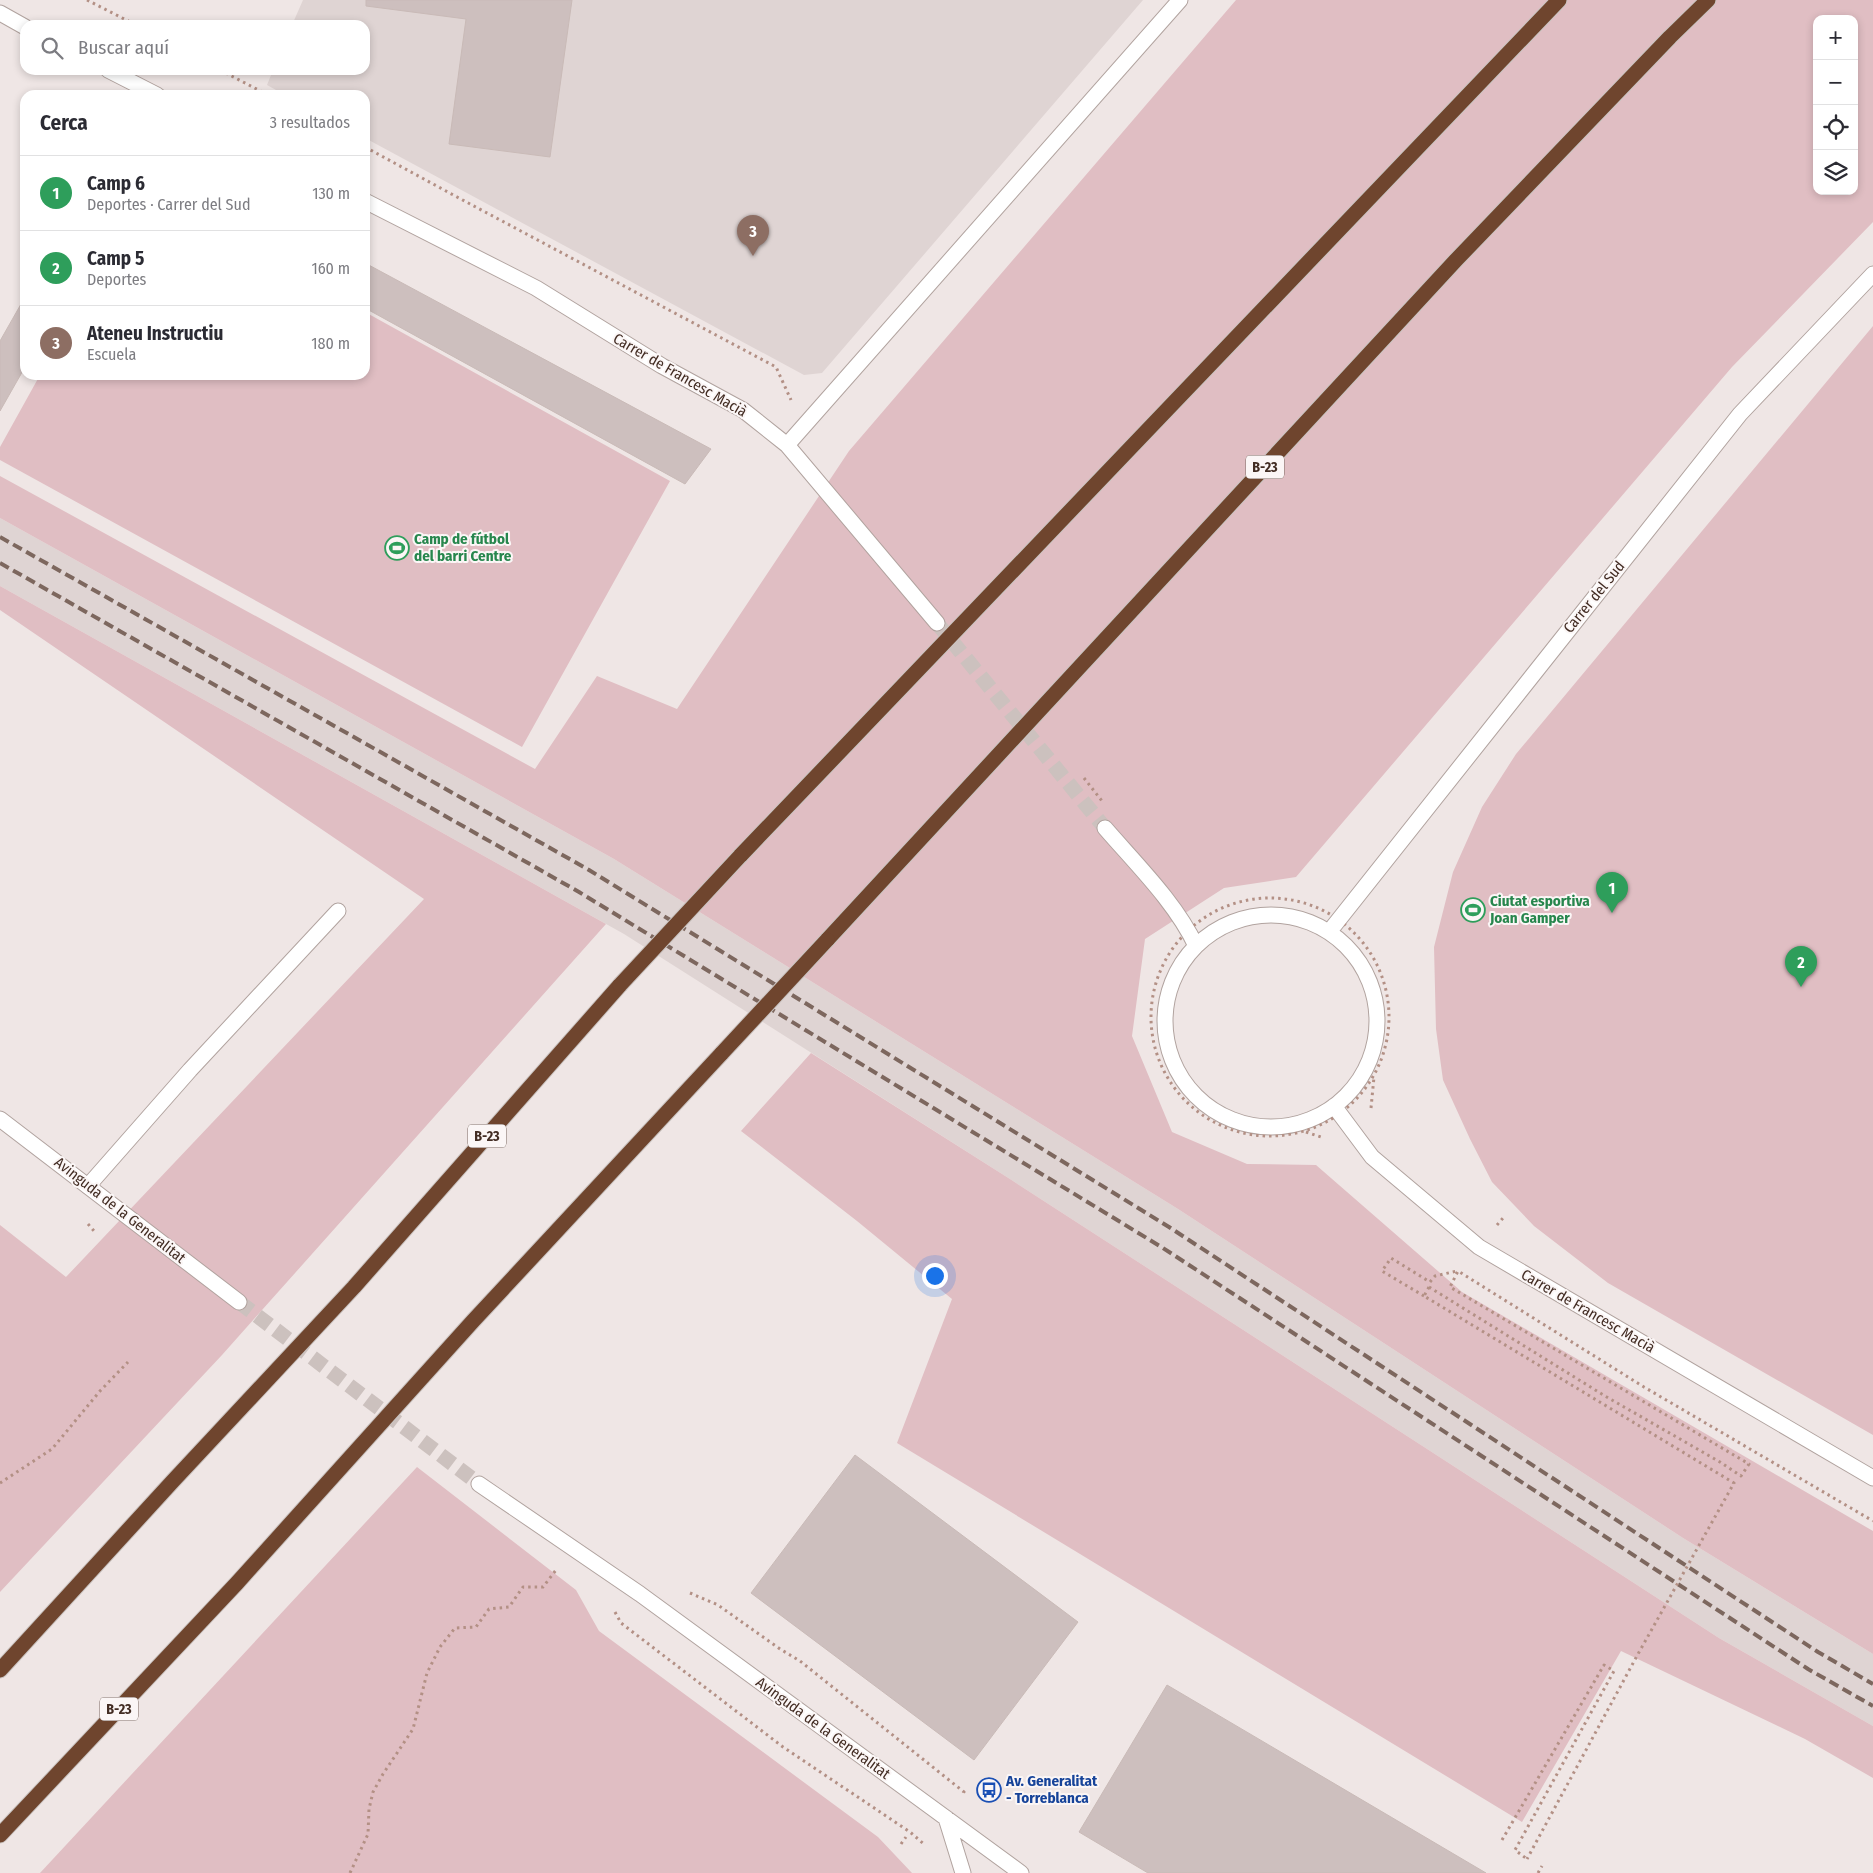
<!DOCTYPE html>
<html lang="es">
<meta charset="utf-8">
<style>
body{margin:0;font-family:"Fira Sans Condensed",sans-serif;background:#f2f2f3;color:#2b2b33}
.controls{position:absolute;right:15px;top:15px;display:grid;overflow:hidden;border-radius:10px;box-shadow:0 2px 8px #0003}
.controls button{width:45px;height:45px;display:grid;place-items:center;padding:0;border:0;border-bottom:1px solid #e1e1e2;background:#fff;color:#2b2b33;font:25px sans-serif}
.you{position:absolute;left:934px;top:1275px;width:18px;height:18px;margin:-12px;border:4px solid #fff;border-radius:50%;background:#1a73e8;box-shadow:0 0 0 8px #1a73e833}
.badge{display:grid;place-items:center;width:32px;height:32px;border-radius:50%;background:#ea580c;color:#fff;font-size:16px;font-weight:700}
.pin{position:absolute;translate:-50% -41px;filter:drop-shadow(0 1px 2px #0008)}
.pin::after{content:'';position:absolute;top:26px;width:18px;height:15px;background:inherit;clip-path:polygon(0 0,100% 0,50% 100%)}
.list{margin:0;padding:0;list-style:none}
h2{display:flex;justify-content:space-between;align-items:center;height:65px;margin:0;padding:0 20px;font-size:21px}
h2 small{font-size:16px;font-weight:400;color:#7c7c81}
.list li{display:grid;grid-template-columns:32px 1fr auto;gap:15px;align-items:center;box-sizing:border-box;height:75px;padding:0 20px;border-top:1px solid #e1e1e2}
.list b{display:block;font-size:19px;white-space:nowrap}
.list p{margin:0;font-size:16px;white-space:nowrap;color:#7c7c81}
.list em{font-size:16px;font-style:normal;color:#7c7c81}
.icon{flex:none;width:28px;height:28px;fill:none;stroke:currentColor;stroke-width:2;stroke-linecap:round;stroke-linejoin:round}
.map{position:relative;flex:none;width:1873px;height:1873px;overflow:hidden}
.search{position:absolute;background:#fff;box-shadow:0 2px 8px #0003;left:20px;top:20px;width:350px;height:55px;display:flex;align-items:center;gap:12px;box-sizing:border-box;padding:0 18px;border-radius:15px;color:#7c7c81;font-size:19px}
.panel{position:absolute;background:#fff;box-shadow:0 2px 8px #0003;left:20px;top:90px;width:350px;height:290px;border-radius:15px}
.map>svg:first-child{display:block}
</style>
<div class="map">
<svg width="1873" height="1873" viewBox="0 0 1873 1873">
<rect width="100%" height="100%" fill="#efe6e5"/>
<!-- built -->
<path fill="#dfd4d3" d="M303 0H1143L822 373 804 375 365 138V95H285L267 85 273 70H365V25H292Z
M0 518 614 859 1178 1209 1683 1538 1873 1654V1726L1719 1638 1010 1179 624 934 0 586Z"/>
<!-- green -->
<path fill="#e0bec3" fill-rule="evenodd" d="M1236 0H1873V222L1732 367 1296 877 1224 888 1145 939 1132 1036 1172 1132 1247 1164 1316 1165 1462 1292 1873 1531V1654L1683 1538 1178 1209 614 859 0 518V476L535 769 597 676 677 709 849 451ZM1817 19H1854V191H1817Z
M365 312 670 481 522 747 0 460V447L40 375H365Z
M1873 326V1435L1608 1283 1534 1226 1492 1182 1470 1139 1443 1080 1436 1029 1434 947 1453 872 1482 807 1516 754Z
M0 586 606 924 222 1355 0 1592V1225L66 1277 424 899 0 610Z
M811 1053 1010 1179 1719 1638 1873 1726V1778L1805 1739 1621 1651 1522 1822 897 1443 952 1299 857 1221 741 1131Z
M417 1467 576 1590 599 1631 878 1837 912 1873H40Z"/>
<!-- building -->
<path fill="#cdbfbe" stroke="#c9bab7" d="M366 0H572L550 157 449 144 466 19 366 6Z
M365 263 711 449 685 484 365 308Z
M25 297V367L0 411V341Z
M855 1455 1078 1622 974 1760 751 1593Z
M1167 1685 1486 1873H1148L1079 1832Z"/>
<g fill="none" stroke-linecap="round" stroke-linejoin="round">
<!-- street-tunnel -->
<path stroke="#ccc1be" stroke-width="15" stroke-dasharray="15 8" stroke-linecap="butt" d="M937 623 1105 828
M239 1302 479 1484"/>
<!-- lane casing -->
<g stroke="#b1a39f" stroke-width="17">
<path id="lane" d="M88 1186 190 1070 338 911"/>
</g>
<!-- street casing -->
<g stroke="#b1a39f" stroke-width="17">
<path id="street" d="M0 13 25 27
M108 70 157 95
M365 201 536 288 662 366 743 410 787 445 937 623
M787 445 1180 0
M1105 828C1136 864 1176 903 1196 946
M1165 1021a106 106 0 1 1 212 0a106 106 0 1 1-212 0Z
M1329 932 1740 414 1873 274
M1334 1106 1372 1157 1479 1247 1873 1478
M0 1119 239 1302
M479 1484 640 1594 1021 1873
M946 1818 963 1873"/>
</g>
<!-- highway casing -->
<g stroke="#cac4c1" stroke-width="17">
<path id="highway" d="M740 856 1559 0
M827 940 1457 259 1670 37 1708 0
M0 1670 172 1482 354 1287 620 985
M0 1835 237 1583 473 1321 722 1053"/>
</g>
<!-- path -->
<path stroke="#b39085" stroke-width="3" stroke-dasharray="2.5 4" stroke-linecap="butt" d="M87 0 136 25
M220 70 268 95
M365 147 457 197 776 367 791 400
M1084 778 1102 801
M1151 1017a119 119 0 1 1 238 0a119 119 0 1 1-238 0Z
M1371 1108 1374 1077
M1306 1132 1321 1137
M88 1224 94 1231 96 1228
M1497 1225 1503 1218
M1429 1287 1605 1396 1720 1462 1741 1476 1749 1464 1450 1287 1458 1271 1644 1387 1873 1521
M1424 1296 1382 1271 1391 1258 1430 1282 1435 1276 1457 1271
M0 1483 52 1449 100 1391 128 1362
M690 1593 718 1605 780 1649 800 1661 964 1792 962 1795
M615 1612 621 1623 783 1747 910 1832 925 1845
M1502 1840 1604 1665 1614 1671 1515 1850 1527 1859
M901 1844 906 1837
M350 1873 368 1834 369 1809 373 1792 383 1774 413 1729 427 1673 440 1647 455 1628 476 1627 489 1609 509 1607 523 1587H543L556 1570
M1538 1873 1542 1866"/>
<!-- lane -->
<use href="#lane" stroke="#fff" stroke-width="15"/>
<!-- street -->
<use href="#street" stroke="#fff" stroke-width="15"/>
<!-- highway -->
<use href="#highway" stroke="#6f452e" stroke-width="15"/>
<!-- rail -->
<path stroke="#7d675e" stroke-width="4" stroke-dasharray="10 5" stroke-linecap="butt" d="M0 537 589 870 1169 1227 1818 1652 1873 1684
M0 563 579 892 1163 1248 1808 1669 1873 1706"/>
<!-- highway-bridge casing -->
<g stroke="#cac4c1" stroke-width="17" stroke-linecap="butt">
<path id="highway-bridge" d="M620 985 740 856
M722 1053 827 940"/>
</g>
<!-- path-bridge -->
<path stroke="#b39085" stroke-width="3" stroke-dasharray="2.5 4" stroke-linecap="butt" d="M1429 1287 1424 1296 1734 1483 1638 1654 1527 1859"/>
<!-- highway-bridge -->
<use href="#highway-bridge" stroke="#6f452e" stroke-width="15"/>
</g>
<!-- icons -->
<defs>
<g id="stadium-ring" transform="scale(1.25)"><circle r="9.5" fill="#fbf6f6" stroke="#2e9e5b" stroke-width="1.5"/><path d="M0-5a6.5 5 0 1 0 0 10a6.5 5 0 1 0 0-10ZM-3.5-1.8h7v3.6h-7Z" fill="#2e9e5b"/></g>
<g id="bus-ring" transform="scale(1.25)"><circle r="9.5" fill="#fbf6f6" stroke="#1a4fb4" stroke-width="1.5"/><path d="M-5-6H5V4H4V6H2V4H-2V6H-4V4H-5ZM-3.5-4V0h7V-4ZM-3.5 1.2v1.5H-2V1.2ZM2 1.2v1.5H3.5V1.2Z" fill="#1a4fb4"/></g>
</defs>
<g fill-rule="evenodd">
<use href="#stadium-ring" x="397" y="548"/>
<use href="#stadium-ring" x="1473" y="910"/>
<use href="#bus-ring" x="989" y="1790"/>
</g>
<g text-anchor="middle" stroke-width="4" stroke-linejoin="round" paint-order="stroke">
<!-- shield labels -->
<g fill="#fbf6f6" stroke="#7a6962" stroke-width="1">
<rect x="1246" y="455.5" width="38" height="23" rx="4"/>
<rect x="468" y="1124.5" width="38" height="23" rx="4"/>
<rect x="100" y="1697.5" width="38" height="23" rx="4"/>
</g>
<g font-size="14" font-weight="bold" fill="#422c23">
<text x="1265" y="472">B-23</text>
<text x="487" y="1141">B-23</text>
<text x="119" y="1714">B-23</text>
</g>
<!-- street labels -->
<g font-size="15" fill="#422c23" stroke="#fbf6f6">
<text transform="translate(680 375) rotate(30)" y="5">Carrer de Francesc Macià</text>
<text transform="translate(1594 597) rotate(-51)" y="5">Carrer del Sud</text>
<text transform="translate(120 1210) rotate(38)" y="5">Avinguda de la Generalitat</text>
<text transform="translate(1588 1311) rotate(30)" y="5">Carrer de Francesc Macià</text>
<text transform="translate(823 1728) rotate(36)" y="5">Avinguda de la Generalitat</text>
</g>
<!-- leisure labels -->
<g font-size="15" font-weight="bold" fill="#27864d" stroke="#fbf6f6" text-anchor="start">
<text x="414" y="544">Camp de fútbol<tspan x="414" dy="17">del barri Centre</tspan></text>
<text x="1490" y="906">Ciutat esportiva<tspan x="1490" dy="17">Joan Gamper</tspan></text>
</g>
<!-- transit labels -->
<g font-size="15" font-weight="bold" fill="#164399" stroke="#fbf6f6" text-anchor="start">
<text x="1006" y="1786">Av. Generalitat<tspan x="1006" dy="17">- Torreblanca</tspan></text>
</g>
</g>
</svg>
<div class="controls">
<button>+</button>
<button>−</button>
<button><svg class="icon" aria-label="locate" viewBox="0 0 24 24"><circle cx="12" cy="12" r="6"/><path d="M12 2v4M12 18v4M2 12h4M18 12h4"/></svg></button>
<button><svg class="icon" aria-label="layers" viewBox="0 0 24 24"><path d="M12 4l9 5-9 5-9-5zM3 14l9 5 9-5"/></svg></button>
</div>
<div class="you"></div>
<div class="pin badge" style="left:1612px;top:913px;background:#2e9e5b">1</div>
<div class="pin badge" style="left:1801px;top:987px;background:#2e9e5b">2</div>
<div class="pin badge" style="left:753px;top:256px;background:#8d6e63">3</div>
<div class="search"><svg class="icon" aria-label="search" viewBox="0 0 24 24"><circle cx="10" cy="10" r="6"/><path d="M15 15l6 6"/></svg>Buscar aquí</div>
<section class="panel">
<h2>Cerca<small>3 resultados</small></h2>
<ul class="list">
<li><span class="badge" style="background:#2e9e5b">1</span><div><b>Camp 6</b><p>Deportes · Carrer del Sud</p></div><em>130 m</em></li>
<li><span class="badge" style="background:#2e9e5b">2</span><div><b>Camp 5</b><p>Deportes</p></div><em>160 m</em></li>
<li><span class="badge" style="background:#8d6e63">3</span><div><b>Ateneu Instructiu</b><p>Escuela</p></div><em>180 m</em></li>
</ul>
</section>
</div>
